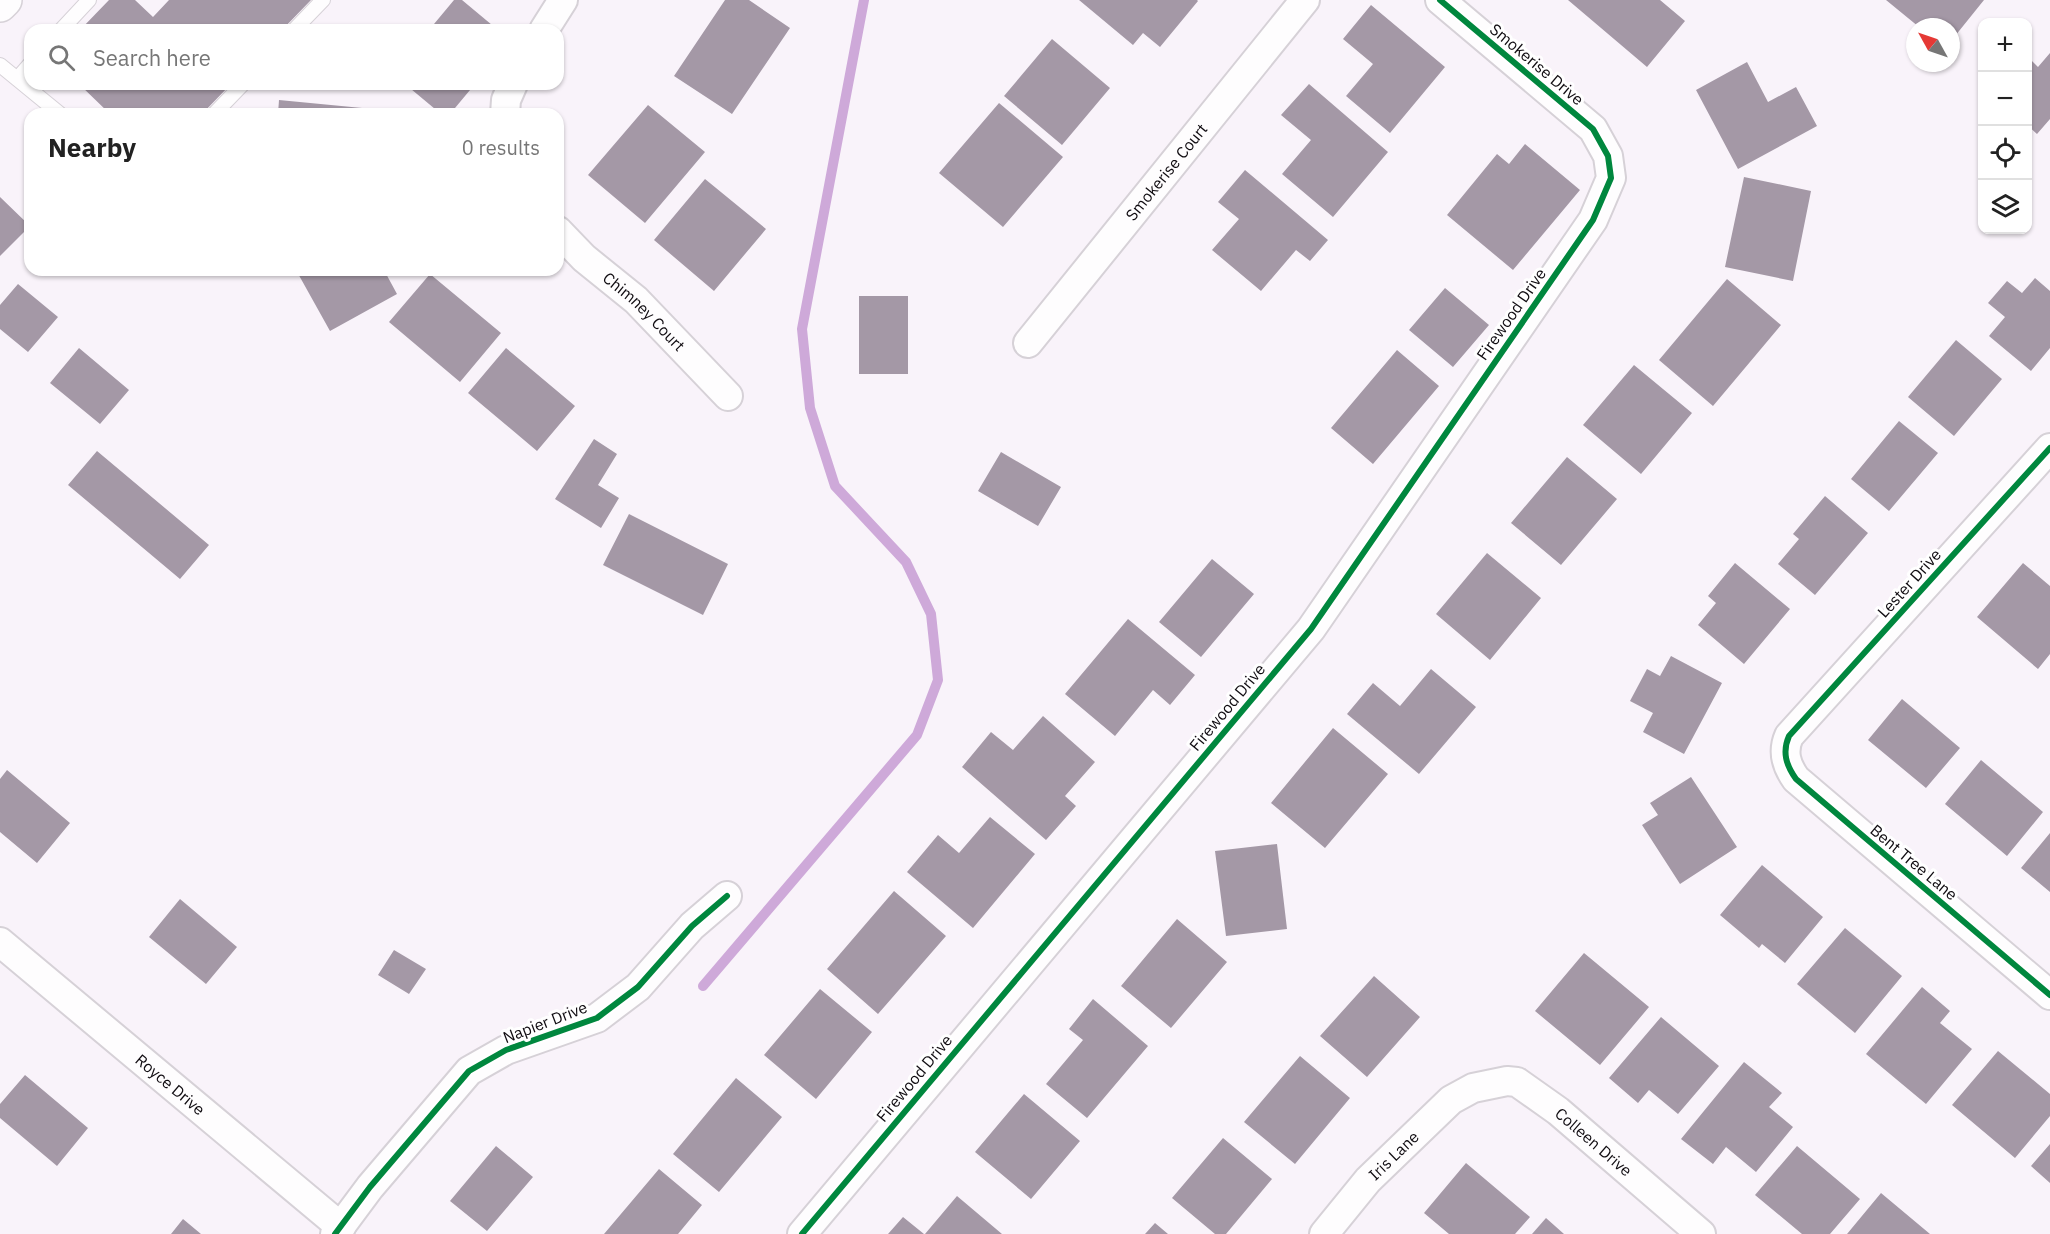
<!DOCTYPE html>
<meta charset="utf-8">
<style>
body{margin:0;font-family:"IBM Plex Sans",sans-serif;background:#f6f6f6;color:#222}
.controls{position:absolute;right:18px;top:18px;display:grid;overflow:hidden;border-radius:12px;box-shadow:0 2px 4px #0004}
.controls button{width:54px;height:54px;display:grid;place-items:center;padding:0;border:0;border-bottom:2px solid #e0e0e0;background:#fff;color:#222;font:30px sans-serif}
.compass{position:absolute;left:1906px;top:18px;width:54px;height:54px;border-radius:50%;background:#fff;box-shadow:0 2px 4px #0004;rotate:310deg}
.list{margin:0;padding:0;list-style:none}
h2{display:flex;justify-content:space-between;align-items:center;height:78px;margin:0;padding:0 24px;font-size:26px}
h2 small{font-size:20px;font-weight:400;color:#767676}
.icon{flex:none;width:33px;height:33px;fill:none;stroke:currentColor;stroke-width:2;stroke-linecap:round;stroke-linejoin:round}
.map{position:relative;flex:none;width:2050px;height:1234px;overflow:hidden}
.search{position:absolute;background:#fff;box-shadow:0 2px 4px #0004;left:24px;top:24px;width:540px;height:66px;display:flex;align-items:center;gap:15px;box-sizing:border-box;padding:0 21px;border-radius:18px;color:#767676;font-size:22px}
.panel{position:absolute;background:#fff;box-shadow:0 2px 4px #0004;left:24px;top:108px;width:540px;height:168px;border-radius:18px}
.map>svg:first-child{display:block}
</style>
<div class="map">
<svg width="2050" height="1234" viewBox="0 0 2050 1234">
<rect width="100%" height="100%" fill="#f9f3fa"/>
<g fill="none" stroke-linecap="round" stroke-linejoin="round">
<!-- stream -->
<path stroke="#cea9d9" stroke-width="10" d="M703 986 917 735 938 680 931 614 906 562 835 486 810 408 802 329 864 0"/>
</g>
<!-- building -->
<path fill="#a498a6" d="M109 0H135L153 17 169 0H311L282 30H80Z
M454 0H462L498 30H429Z
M725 0H749L790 28 732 114 674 76Z
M1079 0H1197L1198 1 1160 47 1143 33 1133 45Z
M1568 0H1660L1685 21 1647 67Z
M1886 0H1984L1951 41V27H1919Z
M1371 5 1445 67 1390 133 1346 96 1373 64 1343 39Z
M1052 39 1110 88 1062 145 1004 96Z
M2050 53V119L2037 134 2028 126V57L2038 67Z
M1747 62 1768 102 1796 87 1817 126 1738 169 1696 90Z
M79 84H231L202 114H110Z
M405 84H475L450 114H441Z
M1309 84 1388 152 1333 217 1282 174 1311 140 1281 115Z
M279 100 362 108V114H278Z
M999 103 1063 157 1003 227 939 173Z
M648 105 705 152 645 223 588 175Z
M1525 144 1580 190 1513 270 1447 215 1497 154 1509 164Z
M1245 170 1328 240 1310 261 1296 250 1261 291 1212 250 1239 219 1218 202Z
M1744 177 1811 191 1793 281 1725 267Z
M705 179 766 229 714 291 654 240Z
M0 197 30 226 0 256Z
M296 270H384L397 294 330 331Z
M430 274 501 333 460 382 389 322Z
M2035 278 2050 291V348L2031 371 1989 336 2005 317 1988 303 2007 281 2022 293Z
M1727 279 1781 325 1713 406 1659 360Z
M18 284 58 317 28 352 0 329V305Z
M1445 288 1489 325 1453 367 1409 330Z
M859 296H908V374H859Z
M1956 340 2002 379 1954 436 1908 397Z
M79 348 129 390 100 424 50 383Z
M506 348 575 406 537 451 468 393Z
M1397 350 1439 386 1373 464 1331 428Z
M1634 365 1692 413 1641 474 1583 425Z
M1899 421 1938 453 1889 511 1851 479Z
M594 439 617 454 598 485 619 498 601 528 555 499Z
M97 451 209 545 180 579 68 485Z
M1001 452 1061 487 1038 526 978 491Z
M1567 457 1617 499 1561 565 1511 523Z
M1825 496 1868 533 1815 595 1778 564 1799 539 1793 534Z
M629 514 728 564 703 615 603 565Z
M1487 553 1541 598 1490 660 1436 614Z
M1212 559 1254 594 1201 657 1159 622Z
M1735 563 1790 609 1744 664 1698 625 1716 603 1708 596Z
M2023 563 2050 586V654L2038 669 1977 617Z
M1128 619 1195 675 1170 705 1153 690 1115 736 1065 694Z
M1671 656 1722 683 1684 754 1643 732 1653 713 1630 701 1647 669 1660 676Z
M1431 669 1476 707 1419 774 1347 714 1373 683 1400 706Z
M1902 699 1960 748 1926 788 1868 740Z
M1043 716 1095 762 1065 796 1076 806 1046 840 962 767 991 732 1013 750Z
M1333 728 1388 774 1325 848 1271 803Z
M1981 760 2043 812 2007 856 1945 804Z
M7 770 70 823 37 863 0 832V779Z
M1691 777 1737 847 1680 884 1642 825 1658 815 1650 803Z
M990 817 1035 854 973 928 907 872 938 835 959 853Z
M2050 833V892L2021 868Z
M1277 844 1287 929 1226 936 1215 851Z
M1762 865 1823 917 1785 963 1762 944 1759 948 1720 915Z
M894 891 946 936 878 1014 827 969Z
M180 899 237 947 206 984 149 937Z
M1177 919 1227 962 1171 1028 1121 986Z
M1845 928 1902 976 1855 1033 1797 984Z
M394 950 426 969 409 994 378 975Z
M1584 953 1649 1007 1600 1065 1535 1011Z
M1374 976 1420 1017 1367 1077 1320 1036Z
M1922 987 1950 1011 1940 1023 1972 1049 1926 1104 1866 1054Z
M820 989 872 1032 816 1099 764 1055Z
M1093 999 1148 1046 1087 1118 1046 1084 1083 1040 1069 1029Z
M1661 1017 1719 1066 1678 1114 1649 1090 1638 1103 1609 1078Z
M1998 1051 2050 1094V1116L2015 1158 1952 1105Z
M1300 1056 1350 1098 1295 1164 1244 1122Z
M1744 1062 1782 1093 1769 1107 1793 1127 1756 1172 1726 1147 1713 1164 1681 1139Z
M25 1075 88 1128 57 1166 0 1118V1104Z
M736 1078 782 1117 719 1192 673 1154Z
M1024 1094 1080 1141 1031 1199 975 1152Z
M1223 1138 1272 1179 1226 1234H1215L1172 1198Z
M2050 1144V1183L2031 1166Z
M496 1146 533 1177 487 1231 450 1201Z
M1797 1146 1860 1199 1830 1234H1802L1755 1195Z
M1466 1163 1530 1217 1515 1234H1449L1424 1213Z
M659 1169 702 1205 678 1234H604Z
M1881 1193 1930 1234H1847Z
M957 1196 1002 1234H925Z
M903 1217 924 1234H888Z
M1546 1218 1564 1234H1532Z
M183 1219 201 1234H171Z
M1155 1223 1168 1234H1145Z"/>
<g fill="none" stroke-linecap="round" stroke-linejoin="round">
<!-- lane casing -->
<g stroke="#d6d1d7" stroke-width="16">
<path id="lane" d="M61 30 89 0
M294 30 323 0
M0 65 60 114
M17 79 30 64
M214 114 243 84"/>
</g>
<!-- street casing -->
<g stroke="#d6d1d7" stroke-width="32">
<g id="street">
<path d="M544 30 563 0"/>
<path d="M505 114 506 100 513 84"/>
<path id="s1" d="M558 231 584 258 636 300 728 396"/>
<path id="s2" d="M1028 343 1305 0"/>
<path d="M2050 448 1789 736C1782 752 1786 765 1796 779L2050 995"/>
<path id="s3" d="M0 942 341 1227"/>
<path d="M335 1234 370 1187 469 1071 506 1050 597 1018 638 987 692 926 727 896"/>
<path d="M802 1234 1311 629 1593 220 1611 178 1608 156 1593 129 1440 0"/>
<path id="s4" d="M1324 1234 1368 1180 1451 1100 1473 1088 1507 1081 1517 1082 1558 1111 1701 1234"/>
</g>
</g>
<!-- secondary casing -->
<g stroke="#d6d1d7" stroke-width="36">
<path id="secondary" d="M0 5 5 0"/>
</g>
<!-- lane -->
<use href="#lane" stroke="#fefdfe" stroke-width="14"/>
<!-- street -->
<use href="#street" stroke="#fefdfe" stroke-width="28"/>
<!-- secondary -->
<use href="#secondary" stroke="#fefdfe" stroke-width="33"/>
<!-- cycleway casing -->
<g stroke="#fff" stroke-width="10">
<path id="cycleway" d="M2050 448 1789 736C1782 752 1786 765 1796 779L2050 995
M335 1234 370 1187 469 1071 506 1050 597 1018 638 987 692 926 727 896
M802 1234 1311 629 1593 220 1611 178 1608 156 1593 129 1440 0"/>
</g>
<!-- cycleway -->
<use href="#cycleway" stroke="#00873e" stroke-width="6"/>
</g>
<g text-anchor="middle" stroke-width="6" stroke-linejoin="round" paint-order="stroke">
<!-- street labels -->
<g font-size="16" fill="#0f0b10" stroke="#fff">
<text transform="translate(1537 64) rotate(40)" y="6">Smokerise Drive</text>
<text dy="6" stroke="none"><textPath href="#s2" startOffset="220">Smokerise Court</textPath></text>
<text dy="6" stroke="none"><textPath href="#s1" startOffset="118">Chimney Court</textPath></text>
<text transform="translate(1511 314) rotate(-55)" y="6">Firewood Drive</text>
<text transform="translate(1909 583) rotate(-48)" y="6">Lester Drive</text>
<text transform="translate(1227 707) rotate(-50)" y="6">Firewood Drive</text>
<text transform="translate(1914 862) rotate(40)" y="6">Bent Tree Lane</text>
<text transform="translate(545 1022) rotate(-21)" y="6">Napier Drive</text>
<text transform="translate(914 1078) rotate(-50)" y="6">Firewood Drive</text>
<text dy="6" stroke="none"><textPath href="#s3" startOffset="222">Royce Drive</textPath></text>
<text dy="6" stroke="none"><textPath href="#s4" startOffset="352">Colleen Drive</textPath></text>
<text dy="6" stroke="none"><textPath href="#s4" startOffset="105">Iris Lane</textPath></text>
</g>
</g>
</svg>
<div class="controls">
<button>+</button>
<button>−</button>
<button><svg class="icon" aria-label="locate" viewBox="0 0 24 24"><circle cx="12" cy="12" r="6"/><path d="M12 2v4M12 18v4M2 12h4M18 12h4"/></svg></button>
<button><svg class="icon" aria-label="layers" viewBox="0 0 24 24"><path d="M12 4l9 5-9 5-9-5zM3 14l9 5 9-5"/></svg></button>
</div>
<svg class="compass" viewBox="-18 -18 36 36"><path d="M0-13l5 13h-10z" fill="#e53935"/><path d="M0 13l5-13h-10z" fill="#767676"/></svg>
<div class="search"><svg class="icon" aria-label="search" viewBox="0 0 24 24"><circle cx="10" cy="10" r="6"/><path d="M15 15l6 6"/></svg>Search here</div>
<section class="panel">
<h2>Nearby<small>0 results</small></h2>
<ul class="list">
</ul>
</section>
</div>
